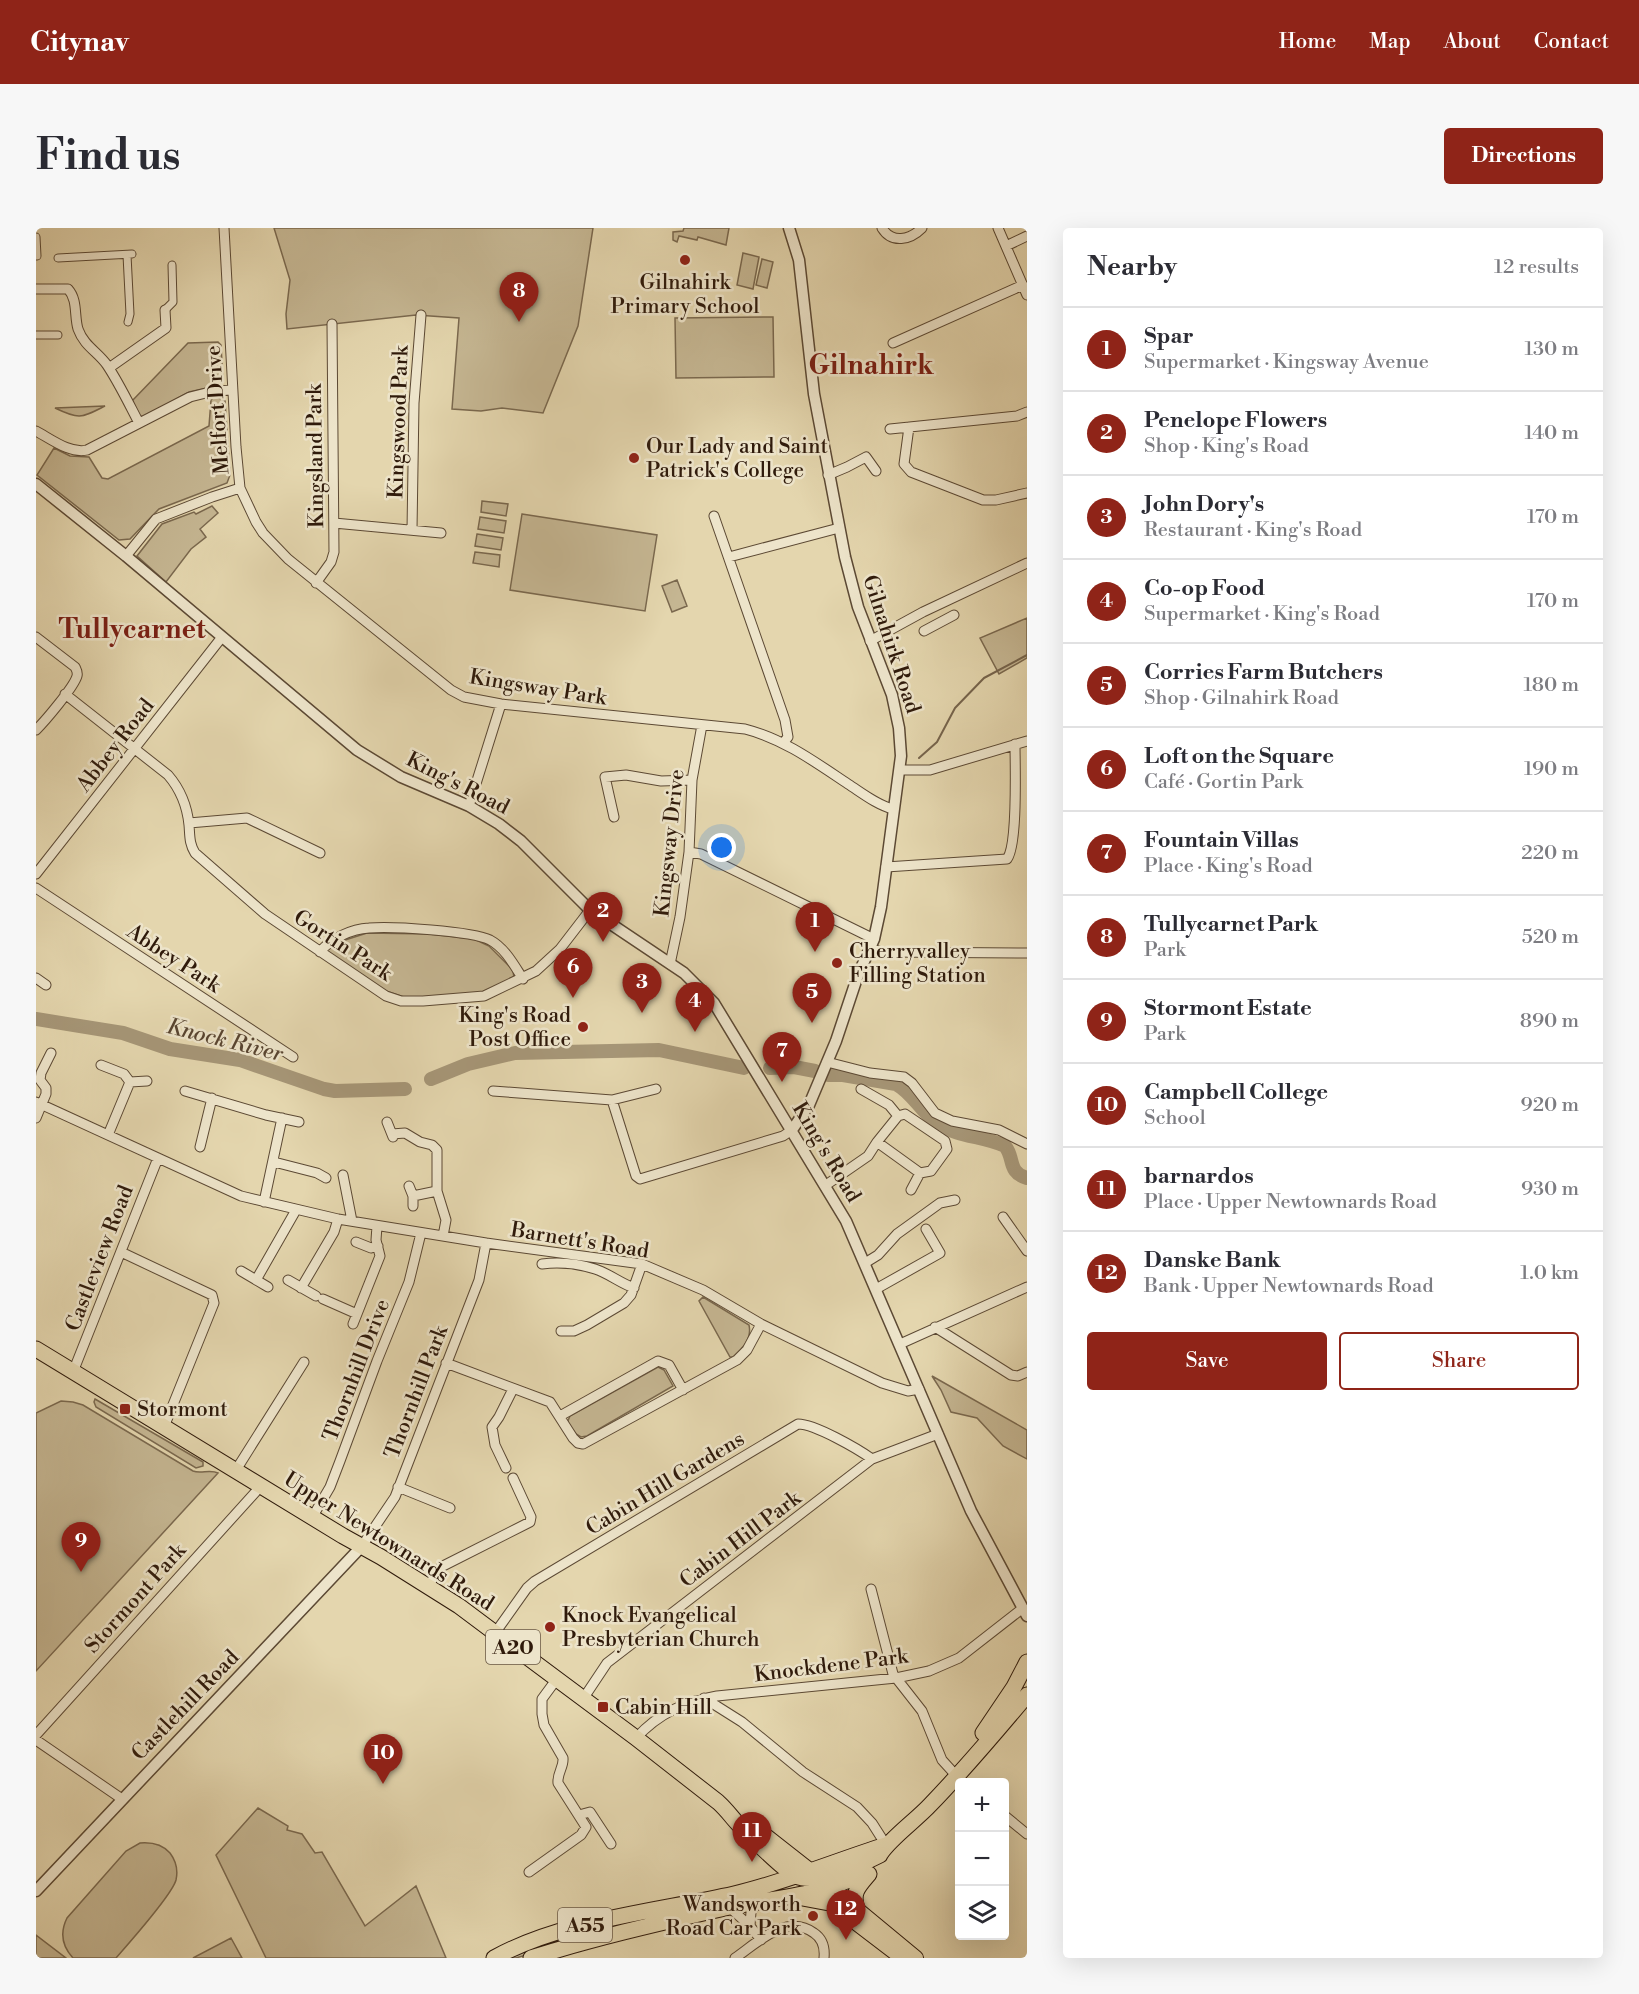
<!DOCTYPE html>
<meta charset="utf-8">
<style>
body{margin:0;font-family:"Libre Bodoni",serif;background:#f7f7f7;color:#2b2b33}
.controls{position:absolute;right:18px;bottom:18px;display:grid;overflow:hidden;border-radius:6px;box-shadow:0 6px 24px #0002}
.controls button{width:54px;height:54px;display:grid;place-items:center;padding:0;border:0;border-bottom:2px solid #e1e1e2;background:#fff;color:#2b2b33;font:30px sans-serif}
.you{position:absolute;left:686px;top:620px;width:21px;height:21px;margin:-15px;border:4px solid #fff;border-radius:50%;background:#1a73e8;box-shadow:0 0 0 9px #1a73e833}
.badge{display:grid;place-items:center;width:39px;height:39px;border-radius:50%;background:#8f2418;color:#fff;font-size:20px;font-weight:700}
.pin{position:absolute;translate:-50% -50px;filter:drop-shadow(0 2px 3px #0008)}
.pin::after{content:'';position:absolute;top:32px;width:21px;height:18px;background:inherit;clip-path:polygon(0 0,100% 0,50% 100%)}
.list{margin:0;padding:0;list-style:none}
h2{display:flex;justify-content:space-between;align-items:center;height:78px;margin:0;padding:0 24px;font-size:26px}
h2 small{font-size:20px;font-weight:400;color:#7c7c81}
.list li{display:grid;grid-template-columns:39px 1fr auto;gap:18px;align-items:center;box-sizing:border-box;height:84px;padding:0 24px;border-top:2px solid #e1e1e2}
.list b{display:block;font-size:22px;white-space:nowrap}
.list p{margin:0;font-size:20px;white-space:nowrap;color:#7c7c81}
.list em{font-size:20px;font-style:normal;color:#7c7c81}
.actions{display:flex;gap:12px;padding:18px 24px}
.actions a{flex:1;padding:14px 0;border:2px solid #8f2418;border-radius:6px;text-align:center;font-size:21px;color:#8f2418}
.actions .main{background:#8f2418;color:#fff}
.icon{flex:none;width:33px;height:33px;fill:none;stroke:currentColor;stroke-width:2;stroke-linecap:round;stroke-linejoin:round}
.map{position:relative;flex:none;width:991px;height:1730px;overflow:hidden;border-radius:6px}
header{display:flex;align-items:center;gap:36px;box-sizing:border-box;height:84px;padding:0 30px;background:#8f2418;color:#fff}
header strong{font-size:28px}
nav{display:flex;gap:33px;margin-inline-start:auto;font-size:21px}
.intro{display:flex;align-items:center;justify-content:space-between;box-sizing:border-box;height:144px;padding:0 36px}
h1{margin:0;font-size:42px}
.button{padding:15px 27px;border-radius:6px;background:#8f2418;color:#fff;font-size:21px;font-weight:700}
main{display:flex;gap:36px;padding:0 36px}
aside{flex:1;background:#fff;border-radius:6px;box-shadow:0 6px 24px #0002}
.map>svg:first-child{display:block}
</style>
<header>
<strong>Citynav</strong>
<nav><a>Home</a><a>Map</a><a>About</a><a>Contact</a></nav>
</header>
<div class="intro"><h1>Find us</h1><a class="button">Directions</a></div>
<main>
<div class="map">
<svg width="991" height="1730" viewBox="0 0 991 1730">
<rect width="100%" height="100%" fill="#e4d6ae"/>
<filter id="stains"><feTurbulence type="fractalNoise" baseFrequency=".00333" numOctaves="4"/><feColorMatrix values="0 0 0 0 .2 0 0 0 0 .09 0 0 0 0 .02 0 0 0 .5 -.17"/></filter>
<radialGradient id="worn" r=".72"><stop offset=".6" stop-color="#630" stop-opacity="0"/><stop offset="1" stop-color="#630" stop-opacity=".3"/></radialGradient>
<!-- green -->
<path fill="#c5b692" stroke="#7a684e" stroke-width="1.5" d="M238 0H557L542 98 507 185 466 180 445 183 416 181 423 90 380 87 251 101 250 86 254 52Z
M648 0H693L690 17 662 9 661 12 643 8 641 14 637 12V4L647 3Z
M707 25 723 29 717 61 701 57Z
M726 31 737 34 731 60 720 57Z
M737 89 738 149 640 150 639 90Z
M182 114 185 117 187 154 180 158 153 164 108 189 103 188 94 175 152 115Z
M179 168 189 173 194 247 191 255 123 281 94 311 83 312 1 247 18 220 34 228 53 229 66 250 72 251 173 198 175 172Z
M69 178C45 190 44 192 19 180Z
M446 273 472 276 470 288 445 284Z
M176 278 182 285 164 301 170 309 155 321 130 354 101 328 126 296 158 284 160 286Z
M486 286 621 307 609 383 474 362Z
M444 289 470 293 468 305 442 301Z
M441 306 467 310 465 322 439 318Z
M439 324 464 327 463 339 437 335Z
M641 352 651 378 636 384 626 358Z
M991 390V430L963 446 944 410Z
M331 705 393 706 438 711 453 718 477 742 478 751 444 765 371 770 347 762 289 723 306 713Z
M667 1069 713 1097C716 1111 707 1120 697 1129H694L663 1073Z
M622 1139 628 1142 637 1158 551 1208 545 1209 540 1206 531 1195 534 1188Z
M896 1148 991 1202V1231L967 1218 941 1190 915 1184 905 1162Z
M59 1171 167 1234V1238L160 1240 60 1179 58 1174Z
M25 1173 37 1174 47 1177 157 1243C165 1246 174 1241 182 1245L0 1443V1185Z
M222 1580 252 1598 251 1602 266 1606 279 1625 286 1624 329 1698 380 1658 410 1730H230L180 1627Z
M104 1615C116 1614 126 1616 134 1625 140 1633 142 1643 140 1652 136 1667 93 1715 80 1730H37C26 1718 24 1704 31 1690L90 1623Z
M632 1685 480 1730H468C521 1709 576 1697 632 1685Z
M0 1707 30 1730H0Z
M195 1710 206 1730H157Z"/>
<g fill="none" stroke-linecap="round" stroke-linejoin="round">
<!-- stream -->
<path stroke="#76644c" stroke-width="2" d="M883 530 901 514 919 480 948 450 991 427"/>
<!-- river -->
<path stroke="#a69677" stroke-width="14" d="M0 791 87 805 134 821 204 832 288 861 299 863 369 861
M734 840 758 839 779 843
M792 847H807L860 856C877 865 885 884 901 895 921 909 947 908 969 918 979 930 971 944 991 950
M395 851 432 836 479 825 623 822 708 840"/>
<!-- pedestrian casing -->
<g stroke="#5c4934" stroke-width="9">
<path id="pedestrian" d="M0 9 1 28
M91 27 94 86 92 94
M22 30 96 26
M129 82 137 74 136 37
M0 107H22"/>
</g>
<!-- minor casing -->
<g stroke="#5c4934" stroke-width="11">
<path id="minor" d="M846 0C856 16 874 12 886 0
M962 0 991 67
M970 18 991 8
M0 61H32C42 72 38 88 42 101 48 118 62 124 71 137 83 155 93 176 103 195
M857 115 987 57
M73 140 130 100 129 82
M873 199 868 236 875 244 947 272H960L991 265
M854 201 981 188 991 184
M0 203C15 211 34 226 51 222L154 169 178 163 196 162
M792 247 811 239 830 229 840 243
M204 260 220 294 227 305 252 331 415 462 428 469 465 476 709 501C748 511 779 534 812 556 826 565 841 577 857 581
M678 288 749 492 752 509 748 514
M298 295 405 305
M376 302 378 175 385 87
M90 328 120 291 176 269 204 260 200 219 188 0
M693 329 803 300
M280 355 295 334 298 324 296 96
M888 403 918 387
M0 409 39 439C41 443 42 444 41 448 38 459 9 493 0 502
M834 413 887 384 991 335
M29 466 132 547C145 562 151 577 153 597 154 608 153 615 159 625L229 686 350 768 365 773H387L448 768 500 743 524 721 554 682
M864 542H894L991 513
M433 578 465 476
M578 589 569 549 590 547 625 553 656 552
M153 595 211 590 284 625
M653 624 665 626 838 711
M850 639 971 631C982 617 979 537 979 516
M0 646 186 409
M0 660 257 829
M834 721 847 724 991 725
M284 724C295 710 316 701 333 700 355 698 436 703 454 712 469 720 478 737 487 751
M634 736 644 689 653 624 656 552 666 497
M0 750 10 757
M791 834 834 845 868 849 876 855 899 885 916 893 963 902 991 916
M65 837 88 846 94 854 72 907
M94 854 111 853
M825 861 853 877 862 888
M149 863 230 887 263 894
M457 863 576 872 620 861
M576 872 600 948 604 951 747 908 756 902
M0 874 205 968 302 991 450 1015 606 1036 667 1062 725 1096 846 1155 872 1163 883 1161
M0 890 10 866V860L4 852 5 845 15 825
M351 894 357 909
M356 906 369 905 384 914 396 917 401 922V963L410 992 407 1008
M164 919 176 870
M238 934 281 945 290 950
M307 947 316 993
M790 957 832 928 841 914 884 945 895 943 911 921 909 913 869 886 862 888 841 914
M373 958 377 968V978
M875 962 884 945
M377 968 401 963
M228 974 246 890
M967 989 991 1023
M320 1014 335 1020 342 1018
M85 1024 176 1067 178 1075 128 1199
M829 1035 842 1027 861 1006 904 975 919 972
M506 1036C523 1034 543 1036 559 1041 572 1045 584 1055 598 1060
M205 1043 232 1059
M220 1052 260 982
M252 1052 280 1068
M265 1060 298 1004 302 991
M840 1061 904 1025 890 1001
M287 1071 321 1086
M317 1096 344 1028 340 1012 341 998
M899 1099 975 1147 982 1148 991 1144
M525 1103H538L551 1097 588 1075 595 1067 606 1036
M864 1116 991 1059
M410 1135 514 1174 537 1210 542 1215 547 1216 701 1132 711 1122 725 1096
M37 1144 122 930
M524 1188 622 1133 633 1137 647 1162
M470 1240 459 1217 456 1199 463 1189 477 1161
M200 1242 268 1134
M362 1259 414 1280
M277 1288 294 1259 304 1233 341 1133 373 1054 385 1005
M326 1318 359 1269 443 1052 450 1015
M392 1358 405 1339 494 1294 495 1289 477 1250
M835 1361 857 1446 886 1483 906 1532 926 1554
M459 1405 491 1360 499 1353 762 1196C779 1196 822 1221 836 1231
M668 1470 706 1494 767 1544 821 1579 836 1595 850 1617
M547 1471 571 1435 836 1231 902 1206
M0 1507 225 1258
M600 1510C623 1485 648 1474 681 1468L860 1450 893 1443 923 1430 987 1380
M0 1512 86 1571
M543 1587 554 1584 575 1616
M969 1588 991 1606
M493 1644 545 1607 550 1599 522 1555C521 1545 528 1539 527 1530L508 1497 506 1486V1471L520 1452
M693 1679 714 1698 725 1712
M714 1698 715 1684 721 1674
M699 1730C722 1714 751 1685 778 1705 787 1711 789 1720 788 1730"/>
</g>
<!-- tertiary casing -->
<g stroke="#5c4934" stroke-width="13">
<path id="tertiary" d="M753 0 763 32 778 166 809 329 822 379 856 467 863 500 865 528 845 679 838 711 822 747 800 813 773 877 756 902
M0 256 90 328 321 522 365 549 433 578 463 596 485 613 554 682 648 745 678 775 810 993 935 1283 991 1388
M0 1663 326 1318"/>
</g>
<!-- primary casing -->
<g stroke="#2f1a0b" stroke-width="16">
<path id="primary" d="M793 1658 880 1730
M786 1669 866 1730"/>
</g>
<!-- trunk casing -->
<g stroke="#2f1a0b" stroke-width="17">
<path id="trunk" d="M0 1121 307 1308 345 1329 423 1378 600 1510 682 1574C692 1583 696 1590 704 1598 713 1607 750 1645 760 1648 782 1658 824 1637 844 1627
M947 1505 978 1459 991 1434
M718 1599 779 1647
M845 1625C855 1610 880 1592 894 1577 928 1542 960 1504 991 1467
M761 1669 793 1675
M821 1680C815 1664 824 1657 833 1646
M458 1730C526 1692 622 1683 698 1666 750 1654 799 1633 850 1617
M495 1730C558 1710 624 1695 689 1680 731 1671 789 1667 825 1646"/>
</g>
<!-- pedestrian -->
<use href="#pedestrian" stroke="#ede4ca" stroke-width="7"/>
<!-- minor -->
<use href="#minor" stroke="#ede4ca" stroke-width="9"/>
<!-- tertiary -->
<use href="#tertiary" stroke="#ede4ca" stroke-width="10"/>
<!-- primary -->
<use href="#primary" stroke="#e4d6ae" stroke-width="14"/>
<!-- trunk -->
<use href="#trunk" stroke="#e4d6ae" stroke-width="15"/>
</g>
<!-- markers -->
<g fill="#8f2418" stroke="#ede4ca" stroke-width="2">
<circle cx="649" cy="32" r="6"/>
<circle cx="598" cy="230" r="6"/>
<circle cx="801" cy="735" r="6"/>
<circle cx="547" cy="799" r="6"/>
<rect x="83" y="1175" width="12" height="12" rx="3"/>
<circle cx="514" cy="1399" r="6"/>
<rect x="561" y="1473" width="12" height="12" rx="3"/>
<circle cx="777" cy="1688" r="6"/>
</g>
<g text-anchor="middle" stroke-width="5" stroke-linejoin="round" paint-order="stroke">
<!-- shield labels -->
<g fill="#ede4ca" stroke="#685744" stroke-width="1.5">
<rect x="450" y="1402" width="54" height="34" rx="4.5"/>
<rect x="522" y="1680" width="54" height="34" rx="4.5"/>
</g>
<g font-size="20" font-weight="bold" fill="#2f1a0b">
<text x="477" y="1426">A20</text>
<text x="549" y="1704">A55</text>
</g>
<!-- poi labels -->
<g font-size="21" fill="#2f1a0b" stroke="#ede4ca" text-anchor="start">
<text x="649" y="61" text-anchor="middle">Gilnahirk<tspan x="649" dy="24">Primary School</tspan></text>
<text x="610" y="225">Our Lady and Saint<tspan x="610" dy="24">Patrick's College</tspan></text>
<text x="813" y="730">Cherryvalley<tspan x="813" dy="24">Filling Station</tspan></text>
<text x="535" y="794" text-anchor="end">King's Road<tspan x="535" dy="24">Post Office</tspan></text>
<text x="101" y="1188">Stormont</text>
<text x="526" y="1394">Knock Evangelical<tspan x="526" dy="24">Presbyterian Church</tspan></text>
<text x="579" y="1486">Cabin Hill</text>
<text x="765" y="1683" text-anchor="end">Wandsworth<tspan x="765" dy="24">Road Car Park</tspan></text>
</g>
<!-- street labels -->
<g font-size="21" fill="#2f1a0b" stroke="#ede4ca">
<text transform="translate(181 182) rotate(-94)" y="7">Melfort Drive</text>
<text transform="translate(362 194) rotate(-88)" y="7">Kingswood Park</text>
<text transform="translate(279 228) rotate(-91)" y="7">Kingsland Park</text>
<text transform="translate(856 416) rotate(72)" y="7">Gilnahirk Road</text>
<text transform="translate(502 459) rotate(9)" y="7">Kingsway Park</text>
<text transform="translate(79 517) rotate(-52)" y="7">Abbey Road</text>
<text transform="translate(422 555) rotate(27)" y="7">King's Road</text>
<text transform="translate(633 615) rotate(-84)" y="7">Kingsway Drive</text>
<text transform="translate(307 717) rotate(33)" y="7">Gortin Park</text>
<text transform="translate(138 730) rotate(33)" y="7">Abbey Park</text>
<text transform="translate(791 924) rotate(59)" y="7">King's Road</text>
<text transform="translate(544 1012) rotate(9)" y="7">Barnett's Road</text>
<text transform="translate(63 1030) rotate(-69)" y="7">Castleview Road</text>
<text transform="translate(320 1142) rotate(-69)" y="7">Thornhill Drive</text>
<text transform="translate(380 1164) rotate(-69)" y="7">Thornhill Park</text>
<text transform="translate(629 1255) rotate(-31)" y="7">Cabin Hill Gardens</text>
<text transform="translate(704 1311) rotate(-37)" y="7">Cabin Hill Park</text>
<text transform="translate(353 1313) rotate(32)" y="7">Upper Newtownards Road</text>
<text transform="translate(99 1370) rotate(-48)" y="7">Stormont Park</text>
<text transform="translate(795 1437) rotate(-7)" y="7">Knockdene Park</text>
<text transform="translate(149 1477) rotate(-46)" y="7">Castlehill Road</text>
</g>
<!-- water labels -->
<g font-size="22" font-style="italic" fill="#594531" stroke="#ede4ca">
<text transform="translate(189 811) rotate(14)" y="8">Knock River</text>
</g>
<!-- district labels -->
<g font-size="27" font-weight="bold" fill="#7a1f14" stroke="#ede4ca">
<text x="835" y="146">Gilnahirk</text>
<text x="96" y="410">Tullycarnet</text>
</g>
</g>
<rect width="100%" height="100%" filter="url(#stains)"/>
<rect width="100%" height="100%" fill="url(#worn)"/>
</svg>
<div class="controls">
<button>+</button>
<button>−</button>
<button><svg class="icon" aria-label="layers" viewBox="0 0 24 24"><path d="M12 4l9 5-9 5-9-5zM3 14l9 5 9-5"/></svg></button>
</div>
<div class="you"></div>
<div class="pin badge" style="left:779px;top:724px">1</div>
<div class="pin badge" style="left:567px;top:714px">2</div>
<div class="pin badge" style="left:606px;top:785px">3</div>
<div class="pin badge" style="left:659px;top:804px">4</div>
<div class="pin badge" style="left:776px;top:795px">5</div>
<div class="pin badge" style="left:537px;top:770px">6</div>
<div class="pin badge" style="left:746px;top:854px">7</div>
<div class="pin badge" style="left:483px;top:94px">8</div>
<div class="pin badge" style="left:45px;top:1344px">9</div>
<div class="pin badge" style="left:347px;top:1556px">10</div>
<div class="pin badge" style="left:716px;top:1634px">11</div>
<div class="pin badge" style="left:810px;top:1712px">12</div>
</div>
<aside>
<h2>Nearby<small>12 results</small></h2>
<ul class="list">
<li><span class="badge">1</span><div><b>Spar</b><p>Supermarket · Kingsway Avenue</p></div><em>130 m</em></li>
<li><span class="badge">2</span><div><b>Penelope Flowers</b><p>Shop · King's Road</p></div><em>140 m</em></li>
<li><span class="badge">3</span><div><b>John Dory's</b><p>Restaurant · King's Road</p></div><em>170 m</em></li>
<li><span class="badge">4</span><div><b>Co-op Food</b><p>Supermarket · King's Road</p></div><em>170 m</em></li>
<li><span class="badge">5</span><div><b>Corries Farm Butchers</b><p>Shop · Gilnahirk Road</p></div><em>180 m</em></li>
<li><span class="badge">6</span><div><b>Loft on the Square</b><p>Café · Gortin Park</p></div><em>190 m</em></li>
<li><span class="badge">7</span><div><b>Fountain Villas</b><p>Place · King's Road</p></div><em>220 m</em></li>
<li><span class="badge">8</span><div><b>Tullycarnet Park</b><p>Park</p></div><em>520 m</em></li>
<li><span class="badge">9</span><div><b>Stormont Estate</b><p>Park</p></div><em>890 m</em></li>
<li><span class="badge">10</span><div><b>Campbell College</b><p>School</p></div><em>920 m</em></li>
<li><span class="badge">11</span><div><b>barnardos</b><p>Place · Upper Newtownards Road</p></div><em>930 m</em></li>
<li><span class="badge">12</span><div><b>Danske Bank</b><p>Bank · Upper Newtownards Road</p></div><em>1.0 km</em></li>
</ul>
<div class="actions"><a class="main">Save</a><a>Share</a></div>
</aside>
</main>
